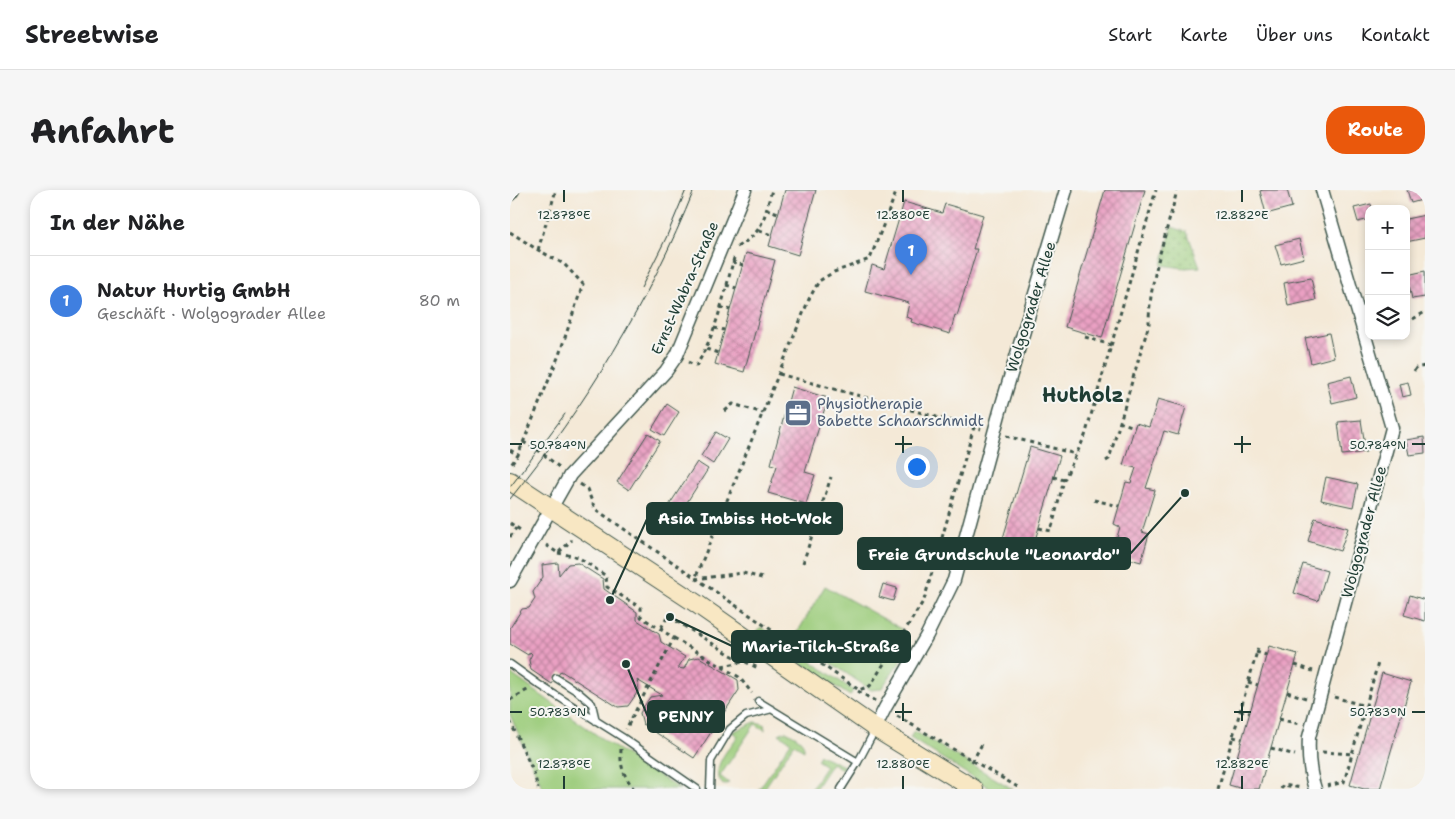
<!DOCTYPE html>
<html lang="de">
<meta charset="utf-8">
<style>
body{margin:0;font-family:"Shantell Sans",sans-serif;background:#f6f6f6;color:#202124}
.controls{position:absolute;right:15px;top:15px;display:grid;overflow:hidden;border-radius:10px;box-shadow:0 2px 8px #0003}
.controls button{width:45px;height:45px;display:grid;place-items:center;padding:0;border:0;border-bottom:1px solid #e0e0e0;background:#fff;color:#202124;font:25px sans-serif}
.you{position:absolute;left:406px;top:276px;width:18px;height:18px;margin:-12px;border:4px solid #fff;border-radius:50%;background:#1a73e8;box-shadow:0 0 0 8px #1a73e833}
.badge{display:grid;place-items:center;width:32px;height:32px;border-radius:50%;background:#ea580c;color:#fff;font-size:16px;font-weight:700}
.pin{position:absolute;translate:-50% -41px;filter:drop-shadow(0 1px 2px #0008)}
.pin::after{content:'';position:absolute;top:26px;width:18px;height:15px;background:inherit;clip-path:polygon(0 0,100% 0,50% 100%)}
.list{margin:0;padding:0;list-style:none}
h2{display:flex;justify-content:space-between;align-items:center;height:65px;margin:0;padding:0 20px;font-size:21px}
h2 small{font-size:16px;font-weight:400;color:#757577}
.list li{display:grid;grid-template-columns:32px 1fr auto;gap:15px;align-items:center;box-sizing:border-box;height:90px;padding:0 20px;border-top:1px solid #e0e0e0}
.list b{display:block;font-size:19px;white-space:nowrap}
.list p{margin:0;font-size:16px;white-space:nowrap;color:#757577}
.list em{font-size:16px;font-style:normal;color:#757577}
.icon{flex:none;width:28px;height:28px;fill:none;stroke:currentColor;stroke-width:2;stroke-linecap:round;stroke-linejoin:round}
.map{position:relative;flex:none;width:915px;height:599px;overflow:hidden;border-radius:20px}
header{display:flex;align-items:center;gap:30px;box-sizing:border-box;height:70px;padding:0 25px;background:#fff;border-bottom:1px solid #e0e0e0}
header strong{font-size:24px}
nav{display:flex;gap:28px;margin-inline-start:auto;font-size:18px}
.intro{display:flex;align-items:center;justify-content:space-between;box-sizing:border-box;height:120px;padding:0 30px}
h1{margin:0;font-size:35px}
.button{padding:12px 22px;border-radius:20px;background:#ea580c;color:#fff;font-size:18px;font-weight:700}
main{display:flex;gap:30px;padding:0 30px}
aside{flex:1;background:#fff;border-radius:20px;box-shadow:0 2px 8px #0003}
.map>svg:first-child{display:block}
</style>
<header>
<strong>Streetwise</strong>
<nav><a>Start</a><a>Karte</a><a>Über uns</a><a>Kontakt</a></nav>
</header>
<div class="intro"><h1>Anfahrt</h1><a class="button">Route</a></div>
<main>
<aside>
<h2>In der Nähe<small></small></h2>
<ul class="list">
<li><span class="badge" style="background:#3f7fe0">1</span><div><b>Natur Hurtig GmbH</b><p>Geschäft · Wolgograder Allee</p></div><em>80 m</em></li>
</ul>
</aside>
<div class="map">
<svg width="915" height="599" viewBox="0 0 915 599">
<defs>
<pattern id="park-dots" width="8" height="8" patternUnits="userSpaceOnUse" patternTransform="scale(1.25)"><rect width="8" height="8" fill="#9ccc7b"/><path d="M2 2h.1M6 6h.1" fill="none" stroke="#7fa766" stroke-width="1.8" stroke-linecap="round"/></pattern>
<pattern id="building-cross-hatch" width="8" height="8" patternUnits="userSpaceOnUse" patternTransform="scale(1.25)"><rect width="8" height="8" fill="#eaa0c3"/><path d="M0 0l8 8M0 8l8-8" fill="none" stroke="#bd849f"/></pattern>
</defs>
<rect width="100%" height="100%" fill="#f6f6f2"/>
<filter id="ink" filterUnits="userSpaceOnUse"><feTurbulence type="fractalNoise" baseFrequency=".02" numOctaves="2"/><feDisplacementMap in="SourceGraphic" scale="10" xChannelSelector="R" yChannelSelector="G"/><feConvolveMatrix kernelMatrix="1 2 1 2 8 2 1 2 1" color-interpolation-filters="sRGB"/></filter>
<filter id="wash" filterUnits="userSpaceOnUse"><feTurbulence type="fractalNoise" baseFrequency=".0096" numOctaves="4" result="noise"/><feDisplacementMap in="SourceGraphic" scale="20" xChannelSelector="R" yChannelSelector="G"/><feGaussianBlur stdDeviation="1.12" result="paint"/><feColorMatrix in="noise" values="0 0 0 0 0 0 0 0 0 0 0 0 0 0 0 0 0 1.4 0 .05"/><feComposite in="paint" operator="in"/></filter>
<g filter="url(#wash)">
<rect width="100%" height="100%" fill="#f4e9d7"/>
<!-- grass -->
<path fill="#9ccc7b" stroke="#5e8458" d="M315 396 392 439 379 456 391 471 371 499 361 500 284 448Z
M251 437 343 500 340 506 246 443Z
M0 483 98 553 170 599H33L0 525Z
M245 532 254 534 255 540 245 534 210 586 219 593 213 595C199 578 218 560 228 546L222 542Z
M276 541C284 546 295 549 294 560L284 554 254 599H249L281 552 269 544Z
M404 541 503 599H481L400 548Z
M310 565 334 576 332 579 322 573 305 599H301L316 576 307 570Z"/>
<!-- park -->
<path fill="url(#park-dots)" stroke="#5e8458" d="M662 37 677 42 690 77 674 78 652 75Z"/>
<g id="blocks">
<!-- building -->
<path fill="url(#building-cross-hatch)" d="M275 0H306L288 65 259 56Z
M595 0H635L592 148 555 137Z
M753 0H777L782 17 756 24 750 1Z
M897 0H915V9L901 13Z
M394 12 432 23 435 14 473 25 463 59H467L447 126 445 125 440 144 401 132 402 129 396 127 399 113 355 101 362 75 374 79Z
M861 14 862 19H859V29L848 32 844 18Z
M915 25V48L896 52V29Z
M789 49 794 68 771 74 765 55Z
M236 63 265 70 234 182 205 174Z
M915 81V107L902 109 897 85Z
M801 88 806 110 778 116 774 93Z
M819 143 824 167 801 173 795 148Z
M841 186 846 207 822 213 817 192Z
M898 192 901 205 892 207 889 194Z
M282 197 318 208 295 282 305 285 296 314 258 303 267 276 261 274Z
M648 209 676 217 668 245 654 241 641 283 636 298 645 300 632 342 639 344 631 372 602 364 610 337 604 334 616 292 621 293 626 278 613 275 626 233 639 237Z
M157 214 169 222 154 246 142 239Z
M851 230 856 262 832 265 828 232Z
M206 242 218 249 203 274 191 266Z
M138 243 150 251 119 300 107 292Z
M914 247 915 263 899 265 896 250Z
M520 257 550 266 518 374 488 365Z
M187 272 198 279 167 328 156 320Z
M816 287 848 294 843 317 811 310Z
M805 328 838 338 830 361 798 351Z
M48 373 49 385 58 374 68 373 93 389 94 399 127 422V430L149 444 151 452 175 467 168 478 174 479 179 469 189 467 228 490 229 500 184 568 133 534 130 523 140 507 152 505 127 490 129 500 118 516 108 517 51 481 42 494 21 480 19 470 22 464 20 462 18 465 0 454V438L12 419 19 418 25 409 23 402 33 387 32 375Z
M793 374 817 381 808 411 784 403Z
M373 394 387 398 383 411 369 407Z
M900 405 915 410V431L894 425Z
M759 456 788 464 749 599H733L719 595Z
M872 483 901 492 870 599H854L840 595Z"/>
</g>
</g>
<g filter="url(#ink)">
<use href="#blocks" fill-opacity="0" stroke="#3f574c" stroke-width="1"/>
<g fill="none" stroke-linecap="round" stroke-linejoin="round">
<!-- service casing -->
<g stroke="#3f574c" stroke-width="9">
<path id="service" d="M0 474 28 494 112 547 187 599
M46 488 68 502 82 514 86 531
M248 511 348 572
M200 599 201 571 220 539 236 526 262 519
M331 599 348 572 365 540"/>
</g>
<!-- minor casing -->
<g stroke="#3f574c" stroke-width="15">
<path id="minor" d="M0 4 3 0
M0 391 60 285 156 181 167 165 235 0
M365 538 375 518 417 445 444 390 490 221 556 0
M805 599C799 581 798 566 799 547L882 238 812 0"/>
</g>
<!-- secondary casing -->
<g stroke="#3f574c" stroke-width="20">
<path id="secondary" d="M0 291 187 414 365 538 464 599"/>
</g>
<!-- path -->
<path stroke="#3f574c" stroke-width="3" stroke-dasharray="4 4" stroke-linecap="butt" d="M256 19 268 23
M249 41 262 45
M0 42 28 60 54 74 73 94 49 165 8 265 0 276
M227 57C255 41 253 29 262 0
M28 60 46 0
M222 72 233 75
M216 95 226 98
M210 117 220 120
M896 133 915 122
M204 138 214 140
M575 147 601 155
M196 159 208 163
M178 172 186 176C206 144 214 105 224 68
M904 181 906 178 915 176
M269 184 471 239
M215 221 223 214 253 223
M609 232 625 237
M496 246 566 264
M13 252 28 260 49 277
M0 260 8 265
M596 271 599 269 639 134C639 88 657 44 667 0
M543 287 554 290
M70 294 77 299 85 319 349 500 360 496 414 410 464 237
M584 310 609 316
M0 333 13 342
M529 338 541 341 554 290 575 246 646 0
M0 347 6 338
M36 355 48 363 62 350
M48 363 68 367 96 386 97 397 131 418V427L164 448 116 539
M293 373 321 287
M252 388 233 383 185 389 299 109 309 91 324 82 360 69 387 0
M151 438 158 426 221 465 248 478
M164 448 229 487 242 503
M746 462 756 465
M785 475 803 481
M212 476 233 472
M738 492 748 495
M348 501 365 511
M777 502 796 508
M824 507 862 518
M0 510 19 499
M730 521 740 523
M387 526 511 599
M769 529 789 534
M0 531 24 583 28 599
M723 547 732 549
M761 558 785 565
M111 559C110 577 113 584 124 599
M812 562 844 564
M462 572 472 554
M715 575 724 577
M817 596 834 592 868 473
M708 599 748 458
M771 599 773 595 791 598"/>
<!-- service -->
<use href="#service" stroke="#fff" stroke-width="6"/>
<!-- minor -->
<use href="#minor" stroke="#fff" stroke-width="12"/>
<!-- secondary -->
<use href="#secondary" stroke="#f8e7c3" stroke-width="18"/>
<!-- tram -->
<path stroke="#1f3d34" stroke-width="1" d="M131 98 156 48 176 0
M1 296 55 224
M0 309C76 215 139 112 184 0"/>
</g>
</g>
<!-- ticks -->
<path fill="none" stroke="#1f3d34" stroke-width="2" d="M54 0V12M393 0V12M732 0V12M393 246V263M732 246V263M0 254H12M385 254H402M724 254H741M902 254H915M393 513V531M732 513V531M0 522H12M385 522H402M724 522H741M902 522H915M54 586V599M393 586V599M732 586V599"/>
<!-- icons -->
<defs>
<g id="office-square" transform="scale(1.4375)"><rect x="-9" y="-9" width="18" height="18" rx="4" fill="#5c6f8a" stroke="#f6f6f2"/><path d="M-6-3h4V-5.5h4V-3h4V5H-6ZM-1-4.5V-3h2v-1.5ZM-6 0V1H6V0Z" fill="#fff"/></g>
</defs>
<g fill-rule="evenodd">
<use href="#office-square" x="288" y="223"/>
</g>
<g text-anchor="middle" stroke-width="4" stroke-linejoin="round" paint-order="stroke">
<!-- street labels -->
<g font-size="15" fill="#1f3d34" stroke="#f6f6f2">
<text transform="translate(175 98) rotate(-66)" y="5">Ernst-Wabra-Straße</text>
<text transform="translate(521 117) rotate(-73)" y="5">Wolgograder Allee</text>
<text transform="translate(854 342) rotate(-75)" y="5">Wolgograder Allee</text>
</g>
<!-- service labels -->
<g font-size="15" fill="#4e5e75" stroke="#f6f6f2" text-anchor="start">
<text x="307" y="219">Physiotherapie<tspan x="307" dy="17">Babette Schaarschmidt</tspan></text>
</g>
<!-- district labels -->
<g font-size="20" font-weight="bold" fill="#1f3d34" stroke="#f6f6f2">
<text x="573" y="212">Hutholz</text>
</g>
</g>
<g font-size="12" text-anchor="middle" fill="#1f3d34" stroke="#f6f6f2" stroke-width="4" stroke-linejoin="round" paint-order="stroke">
<text x="54" y="29">12.878°E</text>
<text x="393" y="29">12.880°E</text>
<text x="732" y="29">12.882°E</text>
<text x="48" y="259">50.784°N</text>
<text x="868" y="259">50.784°N</text>
<text x="48" y="526">50.783°N</text>
<text x="868" y="526">50.783°N</text>
<text x="54" y="578">12.878°E</text>
<text x="393" y="578">12.880°E</text>
<text x="732" y="578">12.882°E</text>
</g>
<!-- callouts -->
<path fill="none" stroke="#1f3d34" stroke-width="2" d="M100 410L137 329M675 303L620 364M160 427L222 456M116 474L138 527"/>
<g fill="#1f3d34" stroke="#f6f6f2" stroke-width="2">
<circle cx="100" cy="410" r="5"/>
<circle cx="675" cy="303" r="5"/>
<circle cx="160" cy="427" r="5"/>
<circle cx="116" cy="474" r="5"/>
</g>
<g fill="#1f3d34" stroke="#1f3d34" stroke-width="2">
<rect x="137" y="313" width="195" height="31" rx="5"/>
<rect x="348" y="348" width="272" height="31" rx="5"/>
<rect x="222" y="441" width="178" height="31" rx="5"/>
<rect x="138" y="511" width="76" height="31" rx="5"/>
</g>
<g font-size="16" text-anchor="middle" font-weight="bold" fill="#fff">
<text x="235" y="334">Asia Imbiss Hot-Wok</text>
<text x="484" y="370">Freie Grundschule "Leonardo"</text>
<text x="311" y="462">Marie-Tilch-Straße</text>
<text x="176" y="532">PENNY</text>
</g>
</svg>
<div class="controls">
<button>+</button>
<button>−</button>
<button><svg class="icon" aria-label="layers" viewBox="0 0 24 24"><path d="M12 4l9 5-9 5-9-5zM3 14l9 5 9-5"/></svg></button>
</div>
<div class="you"></div>
<div class="pin badge" style="left:401px;top:85px;background:#3f7fe0">1</div>
</div>
</main>
